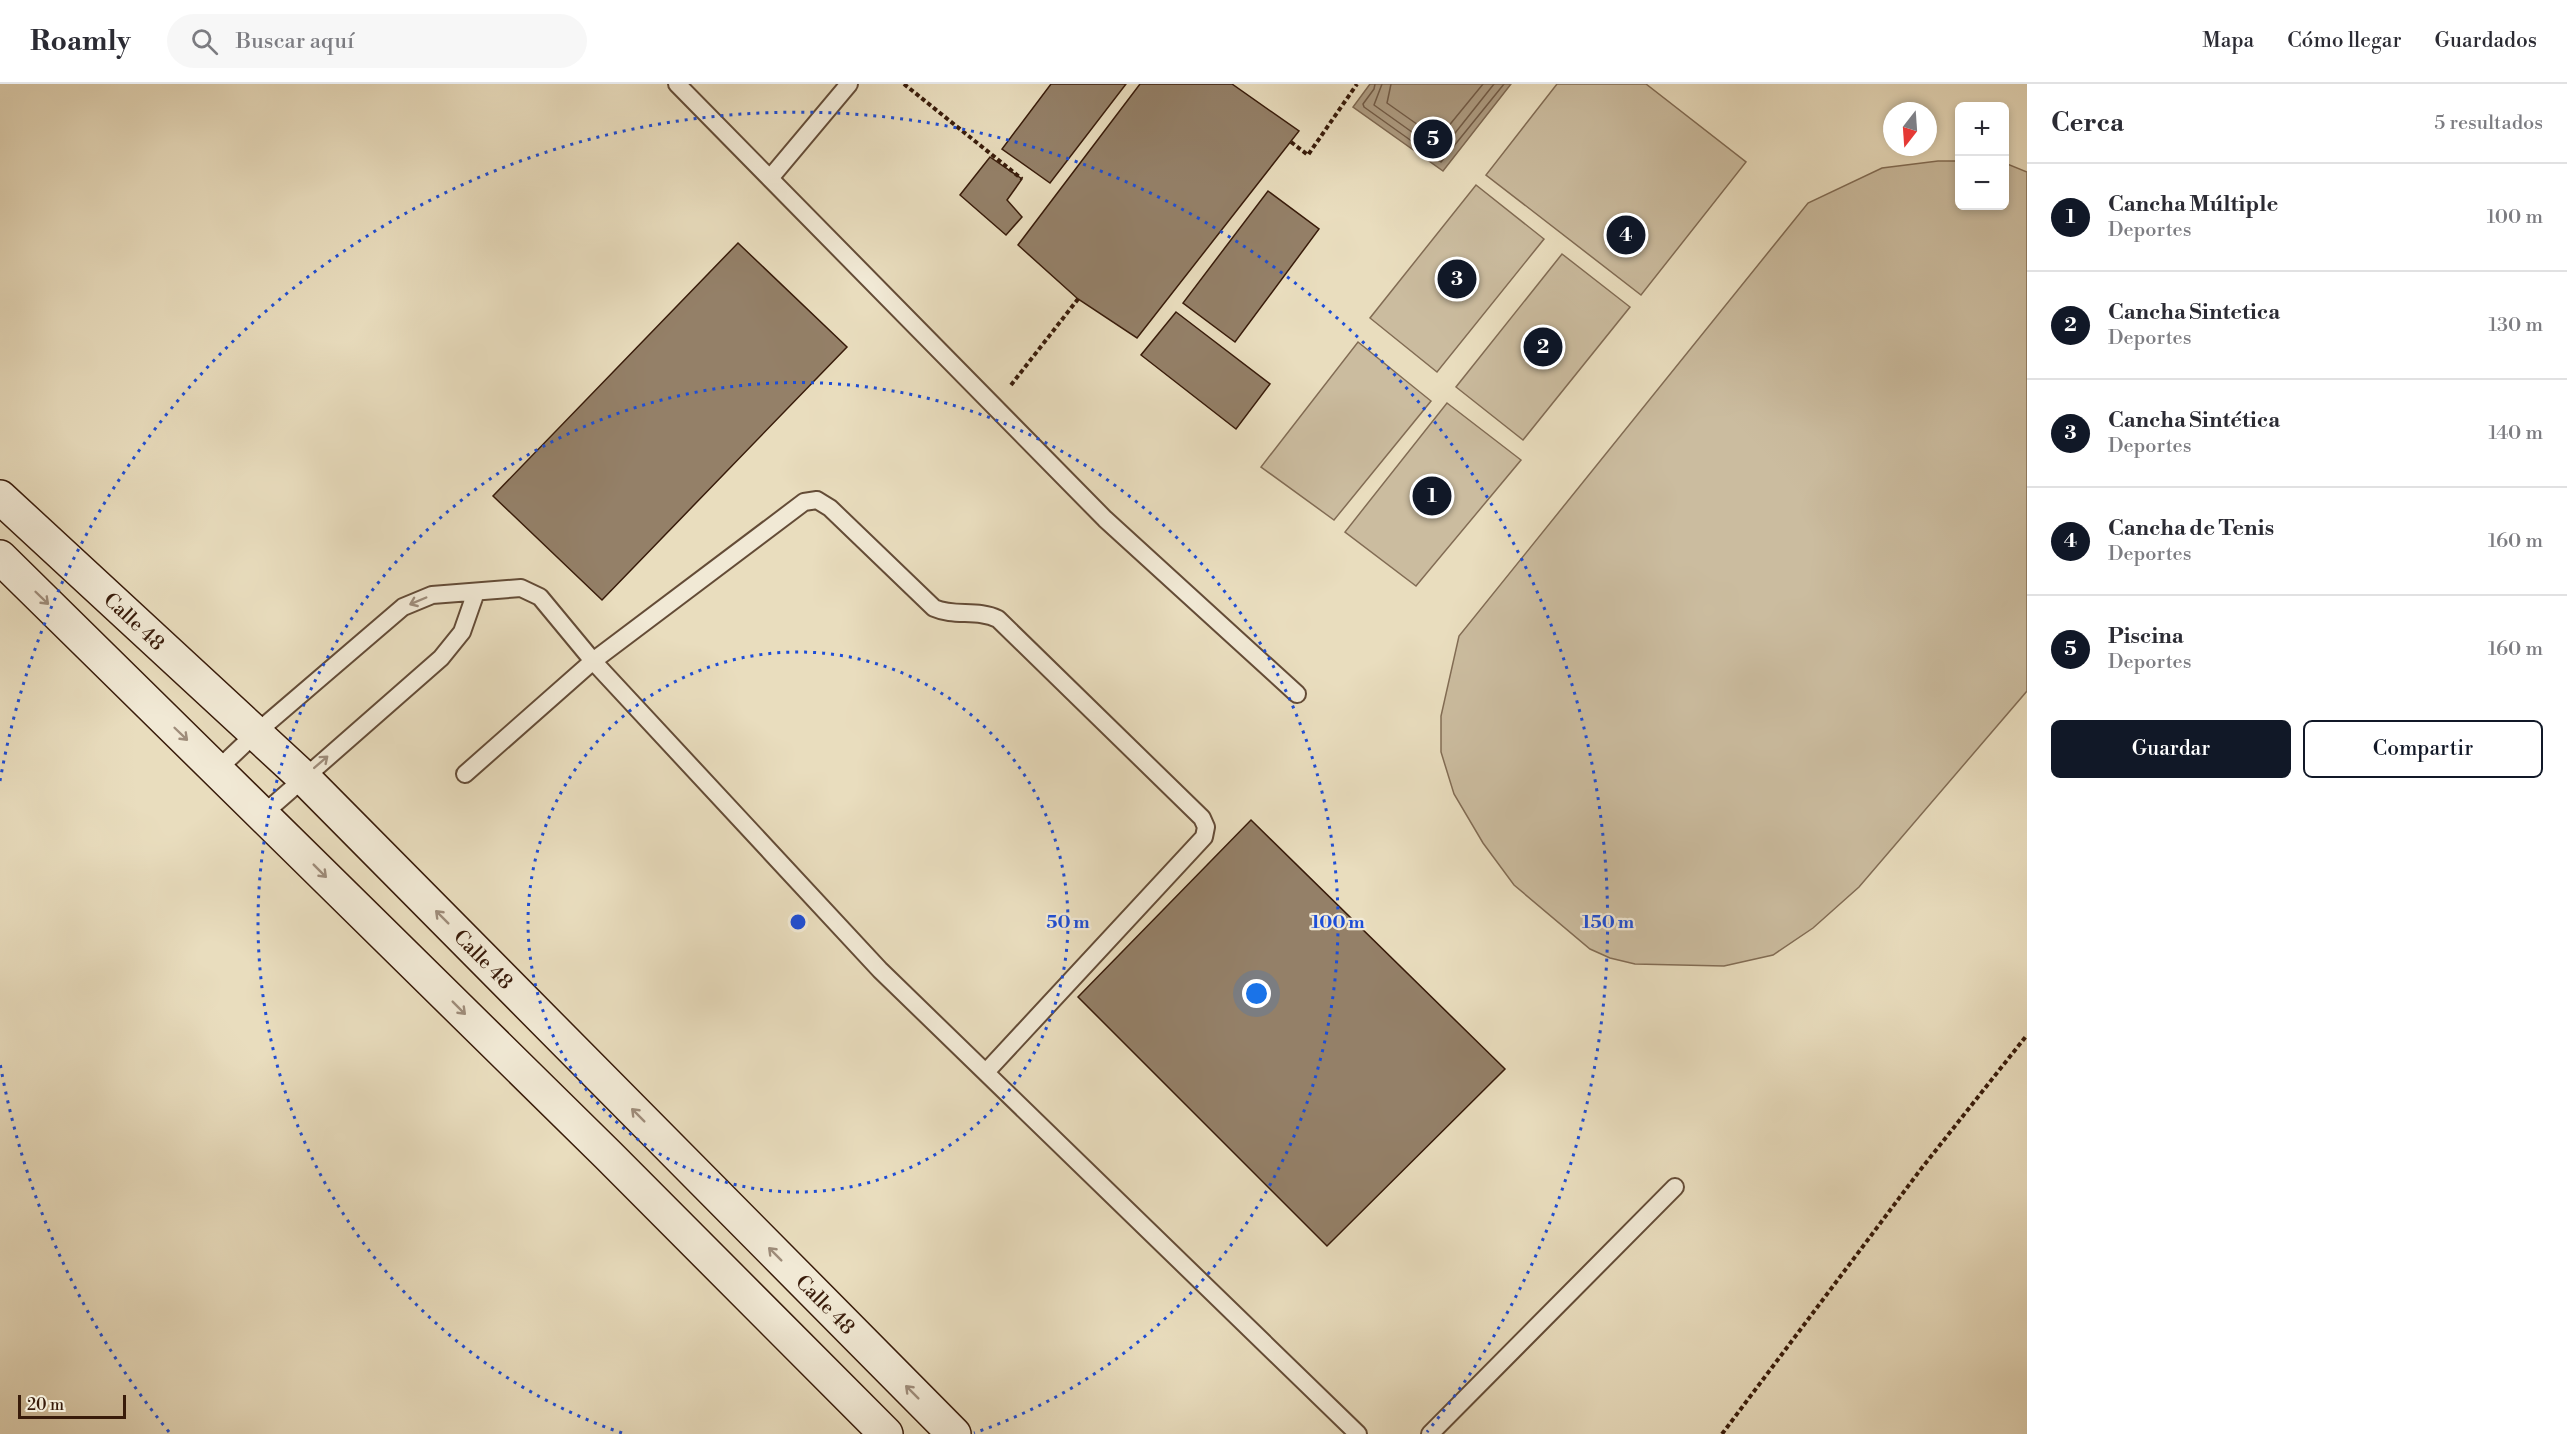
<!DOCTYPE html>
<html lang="es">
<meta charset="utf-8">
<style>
body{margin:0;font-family:"Libre Bodoni",serif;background:#f7f7f7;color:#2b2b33}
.controls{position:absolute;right:18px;top:18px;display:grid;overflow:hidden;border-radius:9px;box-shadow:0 3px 9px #0003}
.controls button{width:54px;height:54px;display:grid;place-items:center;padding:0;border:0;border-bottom:2px solid #e1e1e2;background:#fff;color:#2b2b33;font:30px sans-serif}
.compass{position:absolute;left:1883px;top:18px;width:54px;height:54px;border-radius:50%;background:#fff;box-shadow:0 3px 9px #0003;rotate:197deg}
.scale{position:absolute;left:18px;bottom:15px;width:108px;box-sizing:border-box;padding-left:6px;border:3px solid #381b0a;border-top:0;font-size:16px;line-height:21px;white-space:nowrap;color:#381b0a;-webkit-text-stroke:4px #f1e9d5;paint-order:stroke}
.you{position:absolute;left:1257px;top:910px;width:21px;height:21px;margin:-15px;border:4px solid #fff;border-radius:50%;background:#1a73e8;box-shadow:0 0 0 9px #1a73e833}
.badge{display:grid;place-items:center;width:39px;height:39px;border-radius:50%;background:#111827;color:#fff;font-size:20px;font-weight:700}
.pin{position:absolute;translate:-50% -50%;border:3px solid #fff;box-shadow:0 2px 6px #0006}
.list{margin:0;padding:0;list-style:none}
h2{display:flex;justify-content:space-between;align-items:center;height:78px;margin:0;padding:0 24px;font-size:26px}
h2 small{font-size:20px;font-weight:400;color:#7c7c81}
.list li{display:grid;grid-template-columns:39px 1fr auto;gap:18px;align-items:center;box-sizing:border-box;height:108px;padding:0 24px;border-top:2px solid #e1e1e2}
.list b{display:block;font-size:22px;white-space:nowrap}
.list p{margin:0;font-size:20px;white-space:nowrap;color:#7c7c81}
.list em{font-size:20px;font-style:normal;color:#7c7c81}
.actions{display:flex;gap:12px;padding:18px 24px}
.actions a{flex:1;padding:14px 0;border:2px solid #111827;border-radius:9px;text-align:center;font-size:21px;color:#111827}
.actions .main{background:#111827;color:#fff}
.icon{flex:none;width:33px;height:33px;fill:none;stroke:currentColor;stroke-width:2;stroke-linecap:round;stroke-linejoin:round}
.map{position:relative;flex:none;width:2027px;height:1350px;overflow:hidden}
header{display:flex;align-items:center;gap:36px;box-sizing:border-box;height:84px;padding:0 30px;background:#fff;border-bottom:2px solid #e1e1e2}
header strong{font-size:28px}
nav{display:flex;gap:33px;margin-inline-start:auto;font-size:21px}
.search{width:420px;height:54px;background:#f7f7f7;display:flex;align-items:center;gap:15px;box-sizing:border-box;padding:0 21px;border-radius:33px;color:#7c7c81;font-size:22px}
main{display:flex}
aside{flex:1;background:#fff}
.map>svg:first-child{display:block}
</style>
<header>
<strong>Roamly</strong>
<div class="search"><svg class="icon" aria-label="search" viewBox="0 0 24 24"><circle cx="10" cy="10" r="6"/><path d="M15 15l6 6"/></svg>Buscar aquí</div>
<nav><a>Mapa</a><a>Cómo llegar</a><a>Guardados</a></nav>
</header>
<main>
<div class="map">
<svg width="2027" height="1350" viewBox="0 0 2027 1350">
<rect width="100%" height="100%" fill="#e9ddbe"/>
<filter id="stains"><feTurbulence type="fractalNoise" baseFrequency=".00333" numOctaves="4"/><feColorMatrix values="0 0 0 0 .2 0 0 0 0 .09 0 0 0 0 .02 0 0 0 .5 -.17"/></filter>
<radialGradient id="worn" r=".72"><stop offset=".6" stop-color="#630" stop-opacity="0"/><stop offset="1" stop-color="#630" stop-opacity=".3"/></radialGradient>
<!-- green -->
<path fill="#cbbc9f" stroke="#826c54" stroke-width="1.5" d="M1557 0H1646L1746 78 1641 211 1486 91Z
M1938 77H1959L1960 122H2004L2005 79 2027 88V607L1859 803 1813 844 1773 871 1724 882 1635 880 1610 874 1590 865 1514 801 1483 759 1454 710 1441 668V632L1459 552 1808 119 1882 84Z
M1476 101 1544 155 1437 288 1370 234Z
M1562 170 1630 223 1523 356 1456 303Z
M1358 258 1431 317 1334 436 1261 383Z
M1447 319 1521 376 1416 502 1345 448Z"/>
<!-- water -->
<path fill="#ad9b81" stroke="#7e6851" stroke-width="1.5" d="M1370 0H1511L1443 87 1353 23Z"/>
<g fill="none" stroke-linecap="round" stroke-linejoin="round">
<!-- shore -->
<path stroke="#725b46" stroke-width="1.5" d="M1375 0 1374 5 1363 20 1364 23 1441 78 1504 0
M1382 0 1374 21 1440 68 1494 0
M1391 0 1387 19 1438 55 1483 0"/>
</g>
<!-- building -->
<path fill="#948068" stroke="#381b0a" stroke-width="1.5" d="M1051 0H1126L1050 99 1002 65Z
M1140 0H1232L1299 47 1137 254 1078 215 1018 161Z
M990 73 1022 95 1007 116 1022 133 1006 151 960 111Z
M1268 107 1319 145 1235 258 1183 219Z
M738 159 847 263 602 516 493 412Z
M1176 228 1270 300 1236 345 1141 271Z
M1251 736 1505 985 1327 1162 1078 913Z"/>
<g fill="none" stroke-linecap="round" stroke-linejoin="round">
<!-- lane casing -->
<g stroke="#644c37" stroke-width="20">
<path id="lane" d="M677 0 1105 435 1297 610
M771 93 849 0
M217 686 256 649 403 523 432 511 521 504 540 513 593 577 880 886 1358 1350
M465 690 593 577 804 418 817 416 830 424 934 524C954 533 978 525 998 535L1202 734 1206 743 1204 753 986 988
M262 731 441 574 462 548 476 508
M1430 1350 1675 1103"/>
</g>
<!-- secondary casing -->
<g stroke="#381b0a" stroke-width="36">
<g id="secondary">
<path id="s1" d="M0 413 303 693 954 1350"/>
<path d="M0 473 608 1071 886 1350"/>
</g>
</g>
<!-- path -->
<path stroke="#381b0a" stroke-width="4" stroke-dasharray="4.5 3" stroke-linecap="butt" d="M904 0 1022 95
M1291 58 1308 71 1357 0
M1011 301 1078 215
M1722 1350 1921 1085 2027 951"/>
<!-- lane -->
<use href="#lane" stroke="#f1e9d5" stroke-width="16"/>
<!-- secondary -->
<use href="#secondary" stroke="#f1e9d5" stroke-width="33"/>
</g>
<!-- one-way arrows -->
<defs><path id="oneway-shaft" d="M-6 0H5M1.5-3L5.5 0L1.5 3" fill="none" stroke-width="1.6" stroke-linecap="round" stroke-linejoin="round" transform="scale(1.5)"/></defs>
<g stroke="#9e8c7a">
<use href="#oneway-shaft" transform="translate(42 514) rotate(44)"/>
<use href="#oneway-shaft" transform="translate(418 517) rotate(157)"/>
<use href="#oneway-shaft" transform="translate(181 650) rotate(44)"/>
<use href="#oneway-shaft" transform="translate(321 678) rotate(-41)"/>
<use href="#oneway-shaft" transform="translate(320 787) rotate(45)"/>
<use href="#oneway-shaft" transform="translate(442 833) rotate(-135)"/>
<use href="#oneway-shaft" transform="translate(459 924) rotate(45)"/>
<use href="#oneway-shaft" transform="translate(638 1031) rotate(-135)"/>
<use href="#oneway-shaft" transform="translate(775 1170) rotate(-135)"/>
<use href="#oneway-shaft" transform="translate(912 1308) rotate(-135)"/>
</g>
<!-- distance rings -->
<g fill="none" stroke="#1d4ed8" stroke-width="3" stroke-dasharray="3 6">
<circle cx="798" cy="838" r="270"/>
<path d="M622 1349A540 540 0 1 1 974 1349"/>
<path d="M169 1348A810 810 0 0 1 0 979M0 697A810 810 0 1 1 1427 1348"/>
</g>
<g text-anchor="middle" stroke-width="4.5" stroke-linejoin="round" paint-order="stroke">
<!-- street labels -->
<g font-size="20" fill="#381b0a" stroke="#f1e9d5">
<text dy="7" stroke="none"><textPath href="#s1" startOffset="183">Calle 48</textPath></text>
<text dy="7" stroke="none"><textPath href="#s1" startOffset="669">Calle 48</textPath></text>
<text dy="7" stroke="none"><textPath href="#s1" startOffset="1155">Calle 48</textPath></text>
</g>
</g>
<circle cx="798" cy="838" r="9" fill="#1d4ed8" stroke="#f1e9d5" stroke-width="3"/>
<g font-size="18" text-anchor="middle" font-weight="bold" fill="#1d4ed8" stroke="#f1e9d5" stroke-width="4.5" stroke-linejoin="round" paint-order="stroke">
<text x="1068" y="844">50 m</text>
<text x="1338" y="844">100 m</text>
<text x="1608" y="844">150 m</text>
</g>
<rect width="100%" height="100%" filter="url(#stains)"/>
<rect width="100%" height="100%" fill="url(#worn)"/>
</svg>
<div class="controls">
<button>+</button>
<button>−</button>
</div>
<svg class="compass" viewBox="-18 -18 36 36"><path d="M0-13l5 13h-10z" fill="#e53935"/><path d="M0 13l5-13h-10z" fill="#7c7c81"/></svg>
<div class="scale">20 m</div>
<div class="you"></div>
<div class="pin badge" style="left:1432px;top:412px">1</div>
<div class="pin badge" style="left:1543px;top:263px">2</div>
<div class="pin badge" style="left:1457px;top:195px">3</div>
<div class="pin badge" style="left:1626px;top:151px">4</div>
<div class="pin badge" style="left:1433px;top:55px">5</div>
</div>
<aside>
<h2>Cerca<small>5 resultados</small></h2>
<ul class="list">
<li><span class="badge">1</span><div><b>Cancha Múltiple</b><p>Deportes</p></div><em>100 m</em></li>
<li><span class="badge">2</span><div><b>Cancha Sintetica</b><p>Deportes</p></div><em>130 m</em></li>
<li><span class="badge">3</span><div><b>Cancha Sintética</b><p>Deportes</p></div><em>140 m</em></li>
<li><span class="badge">4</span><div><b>Cancha de Tenis</b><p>Deportes</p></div><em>160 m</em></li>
<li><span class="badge">5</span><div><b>Piscina</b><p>Deportes</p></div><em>160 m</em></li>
</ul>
<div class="actions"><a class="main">Guardar</a><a>Compartir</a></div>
</aside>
</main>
